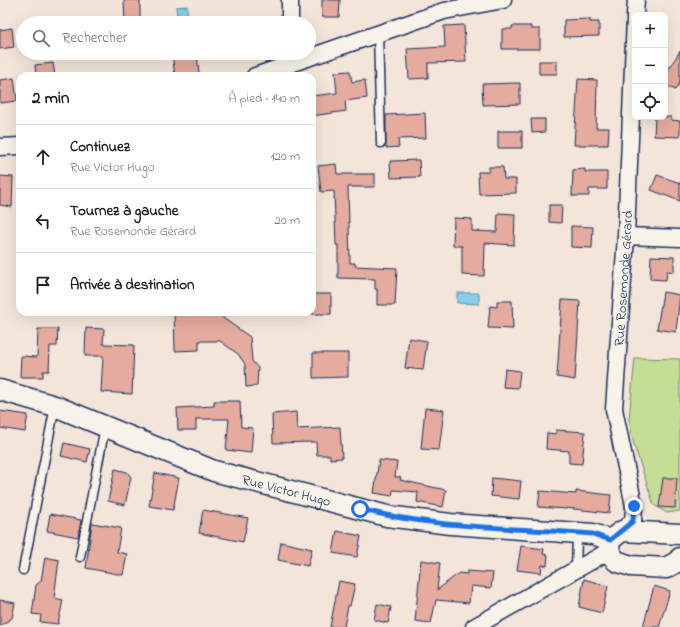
<!DOCTYPE html>
<html lang="fr">
<meta charset="utf-8">
<style>
body{margin:0;font-family:"Indie Flower",sans-serif;background:#f6f6f6;color:#202124}
.controls{position:absolute;right:12px;top:12px;display:grid;overflow:hidden;border-radius:8px;box-shadow:0 4px 16px #0002}
.controls button{width:36px;height:36px;display:grid;place-items:center;padding:0;border:0;border-bottom:1px solid #e0e0e0;background:#fff;color:#202124;font:20px sans-serif}
.stop{position:absolute;width:12px;height:12px;margin:-9px;border:3px solid #1a73e8;border-radius:50%;background:#fff}
.stop.end{background:#1a73e8;border-color:#fff;box-shadow:0 1px 4px #0008}
.list{margin:0;padding:0;list-style:none}
h2{display:flex;justify-content:space-between;align-items:center;height:52px;margin:0;padding:0 16px;font-size:17px}
h2 small{font-size:13px;font-weight:400;color:#757577}
.list li{display:grid;grid-template-columns:26px 1fr auto;gap:12px;align-items:center;box-sizing:border-box;height:64px;padding:0 16px;border-top:1px solid #e0e0e0}
.list b{display:block;font-size:15px;white-space:nowrap}
.list p{margin:0;font-size:13px;white-space:nowrap;color:#757577}
.list em{font-size:13px;font-style:normal;color:#757577}
.icon{flex:none;width:22px;height:22px;fill:none;stroke:currentColor;stroke-width:2;stroke-linecap:round;stroke-linejoin:round}
.map{position:relative;flex:none;width:680px;height:627px;overflow:hidden}
.search{position:absolute;background:#fff;box-shadow:0 4px 16px #0002;left:16px;top:16px;width:300px;height:44px;display:flex;align-items:center;gap:10px;box-sizing:border-box;padding:0 14px;border-radius:22px;color:#757577;font-size:15px}
.panel{position:absolute;background:#fff;box-shadow:0 4px 16px #0002;left:16px;top:72px;width:300px;height:244px;border-radius:12px}
.map>svg:first-child{display:block}
</style>
<div class="map">
<svg width="680" height="627" viewBox="0 0 680 627">
<rect width="100%" height="100%" fill="#f3e5d9"/>
<filter id="ink" filterUnits="userSpaceOnUse"><feTurbulence type="fractalNoise" baseFrequency=".025" numOctaves="2"/><feDisplacementMap in="SourceGraphic" scale="8" xChannelSelector="R" yChannelSelector="G"/><feConvolveMatrix kernelMatrix="1 2 1 2 8 2 1 2 1" color-interpolation-filters="sRGB"/></filter>
<g filter="url(#ink)">
<!-- green -->
<path fill="#c5de95" stroke="#70867a" d="M635 358 680 359V511L667 513 654 505 634 445 629 419Z"/>
<!-- water -->
<path fill="#87d0e8" stroke="#5c90b1" d="M187 6 188 23H178L176 7Z
M457 293H479V304L457 303Z"/>
<!-- building -->
<path fill="#e5ab9f" stroke="#1b2f5e" d="M124 0H140V23H125Z
M322 0H340L339 17H322Z
M590 19V22H599V36L564 37V20Z
M464 25 466 62 428 63V78L409 79 407 49 445 47 444 26Z
M512 26H531V29H540V49H502V29H512Z
M12 28 14 47 0 49V30Z
M680 51V83L675 90 665 84V75Z
M197 53 199 73 197 74V76H175L172 54Z
M539 61H557V74H539Z
M53 63 55 76H36L35 65Z
M350 71 352 82 365 80 367 98 345 101 346 111 312 116V96L337 93 335 72Z
M14 78 17 101 0 103V80Z
M578 79 597 80 596 128H609L608 145H574Z
M520 83V104L483 105 482 84Z
M425 113 426 138 398 139 399 147 386 148V115Z
M655 117H671V120L680 121V137L654 136Z
M531 119H545V132L532 133Z
M498 131H522V148H498Z
M419 160 420 177 391 178 390 161Z
M336 164 337 174H375V187H348L350 263H355V266L397 268 395 305H377V289H375V279L338 278V245H336L334 191 321 192 318 166Z
M489 167H503L504 179H516V193L479 194 478 172H489Z
M585 169V172H607V189H589V196H572L573 170Z
M657 175 680 183V201L651 190Z
M0 176 13 177 12 207 0 205Z
M549 205H562L561 223 549 222Z
M498 213 515 214 514 245 485 243 484 276 462 275V246H453L454 218 472 219V231L497 232Z
M571 226 593 227 592 248 571 247Z
M651 256 674 257V272L667 271 666 280 650 279Z
M663 292 680 295 676 332 657 329Z
M312 294H331V314H312Z
M562 300 580 301 575 380 557 377Z
M497 301H512L513 329 488 328 490 306 497 307Z
M174 312H223V318L250 337 252 361 258 368 257 386 246 387 245 364 238 354 220 341H199V350L175 351Z
M86 328 104 329 103 344 134 345 132 394 101 392 103 356H85Z
M38 329H58L57 346H50L49 371H43V377H20L21 356 37 357Z
M409 338 427 341 423 370 405 368Z
M313 353H348V377L313 378Z
M505 369 520 371 518 388 503 387Z
M214 401H240L241 427 253 428 251 453 226 450 229 419H196V430H178L177 408 214 406Z
M425 408 444 410 439 450 421 449Z
M0 411 28 415 25 432 0 428Z
M296 412 297 429 340 427 342 458 330 459V455H317L316 442 273 443 272 414Z
M556 430 585 432 582 464 569 463V451L546 449 547 433 556 434Z
M64 443 90 449 87 462 61 456Z
M379 460 397 462 395 477H401L400 480 446 490 443 507 417 502 418 492 393 490 392 496 374 493Z
M115 469 127 472 131 477 125 505 108 501Z
M155 473 179 478 173 510 149 506Z
M492 478 521 481 519 499 491 496Z
M663 478H677L675 508 659 507Z
M540 491 576 494V491L611 495 609 513 566 508V509L538 507Z
M203 510 248 518 243 542 199 533Z
M50 514 81 520 78 537 47 531Z
M92 523 121 528 117 552 127 554 123 575 86 568Z
M337 531 361 536 357 557 333 553Z
M281 542 312 549 308 566 278 560Z
M521 546 544 549 543 554 548 555 547 566 542 565 541 573 517 570Z
M45 557 59 560 54 598 63 600 58 624 40 622 41 615 32 614 36 585 41 581Z
M421 560 440 563 437 590 459 573 467 574V571L493 573 491 588 471 586 469 603 436 600 431 623 415 621Z
M584 579 608 586 602 613 579 607Z
M339 581 355 584 350 606H348L344 627H330Z
M654 586 670 591 659 627H643Z
M0 600 15 603 12 618 0 626Z
M377 604 391 607 388 623 374 620Z"/>
<g fill="none" stroke-linecap="round" stroke-linejoin="round">
<!-- service casing -->
<g stroke="#1b2f5e" stroke-width="11">
<path id="service" d="M378 33 381 143
M573 535 577 538 576 570
M80 557 105 427
M23 570 55 406"/>
</g>
<!-- minor casing -->
<g stroke="#1b2f5e" stroke-width="19">
<g id="minor">
<path d="M635 15 636 0"/>
<path d="M290 23V0"/>
<path d="M255 76 444 11 503 0"/>
<path d="M0 147 20 146"/>
<path d="M626 236 680 238"/>
<path id="s1" d="M622 531 633 521 634 506 614 409 626 236 635 18"/>
<path d="M474 627 609 551"/>
</g>
</g>
<!-- tertiary casing -->
<g stroke="#1b2f5e" stroke-width="23">
<g id="tertiary">
<path id="s2" d="M0 390 55 406 214 471 387 516 450 524 593 534 610 540"/>
<path d="M610 540 609 551 616 561 631 566 666 568 680 560V558"/>
<path d="M610 540 622 531 680 534"/>
</g>
</g>
<!-- service -->
<use href="#service" stroke="#f7f3e8" stroke-width="8"/>
<!-- minor -->
<use href="#minor" stroke="#f7f3e8" stroke-width="16"/>
<!-- tertiary -->
<use href="#tertiary" stroke="#f7f3e8" stroke-width="20"/>
</g>
</g>
<g fill="none" stroke-linecap="round" stroke-linejoin="round" filter="url(#ink)">
<!-- route -->
<path stroke="#1a73e8" stroke-width="5" d="M360 509C435 529 515 527 593 534L610 540 633 521 634 506"/>
</g>
<g text-anchor="middle" stroke-width="4" stroke-linejoin="round" paint-order="stroke">
<!-- street labels -->
<g font-size="14" fill="#1b2f5e" stroke="#f7f3e8">
<text dy="5" stroke="none"><textPath href="#s1" startOffset="260">Rue Rosemonde Gérard</textPath></text>
<text dy="5" stroke="none"><textPath href="#s2" startOffset="304">Rue Victor Hugo</textPath></text>
</g>
</g>
</svg>
<div class="controls">
<button>+</button>
<button>−</button>
<button><svg class="icon" aria-label="locate" viewBox="0 0 24 24"><circle cx="12" cy="12" r="6"/><path d="M12 2v4M12 18v4M2 12h4M18 12h4"/></svg></button>
</div>
<div class="stop" style="left:360px;top:509px"></div>
<div class="stop end" style="left:634px;top:506px"></div>
<div class="search"><svg class="icon" aria-label="search" viewBox="0 0 24 24"><circle cx="10" cy="10" r="6"/><path d="M15 15l6 6"/></svg>Rechercher</div>
<section class="panel">
<h2>2 min<small>À pied · 140 m</small></h2>
<ul class="list">
<li><svg class="icon" aria-label="ahead" viewBox="0 0 24 24"><path d="M12 20V5M6 11l6-6 6 6"/></svg><div><b>Continuez</b><p>Rue Victor Hugo</p></div><em>120 m</em></li>
<li><svg class="icon" aria-label="left" viewBox="0 0 24 24"><path d="M17 20v-9H6M10 6l-5 5 5 5"/></svg><div><b>Tournez à gauche</b><p>Rue Rosemonde Gérard</p></div><em>20 m</em></li>
<li><svg class="icon" aria-label="arrive" viewBox="0 0 24 24"><path d="M6 21V4h12l-3 4 3 4H6"/></svg><div><b>Arrivée à destination</b></div></li>
</ul>
</section>
</div>
